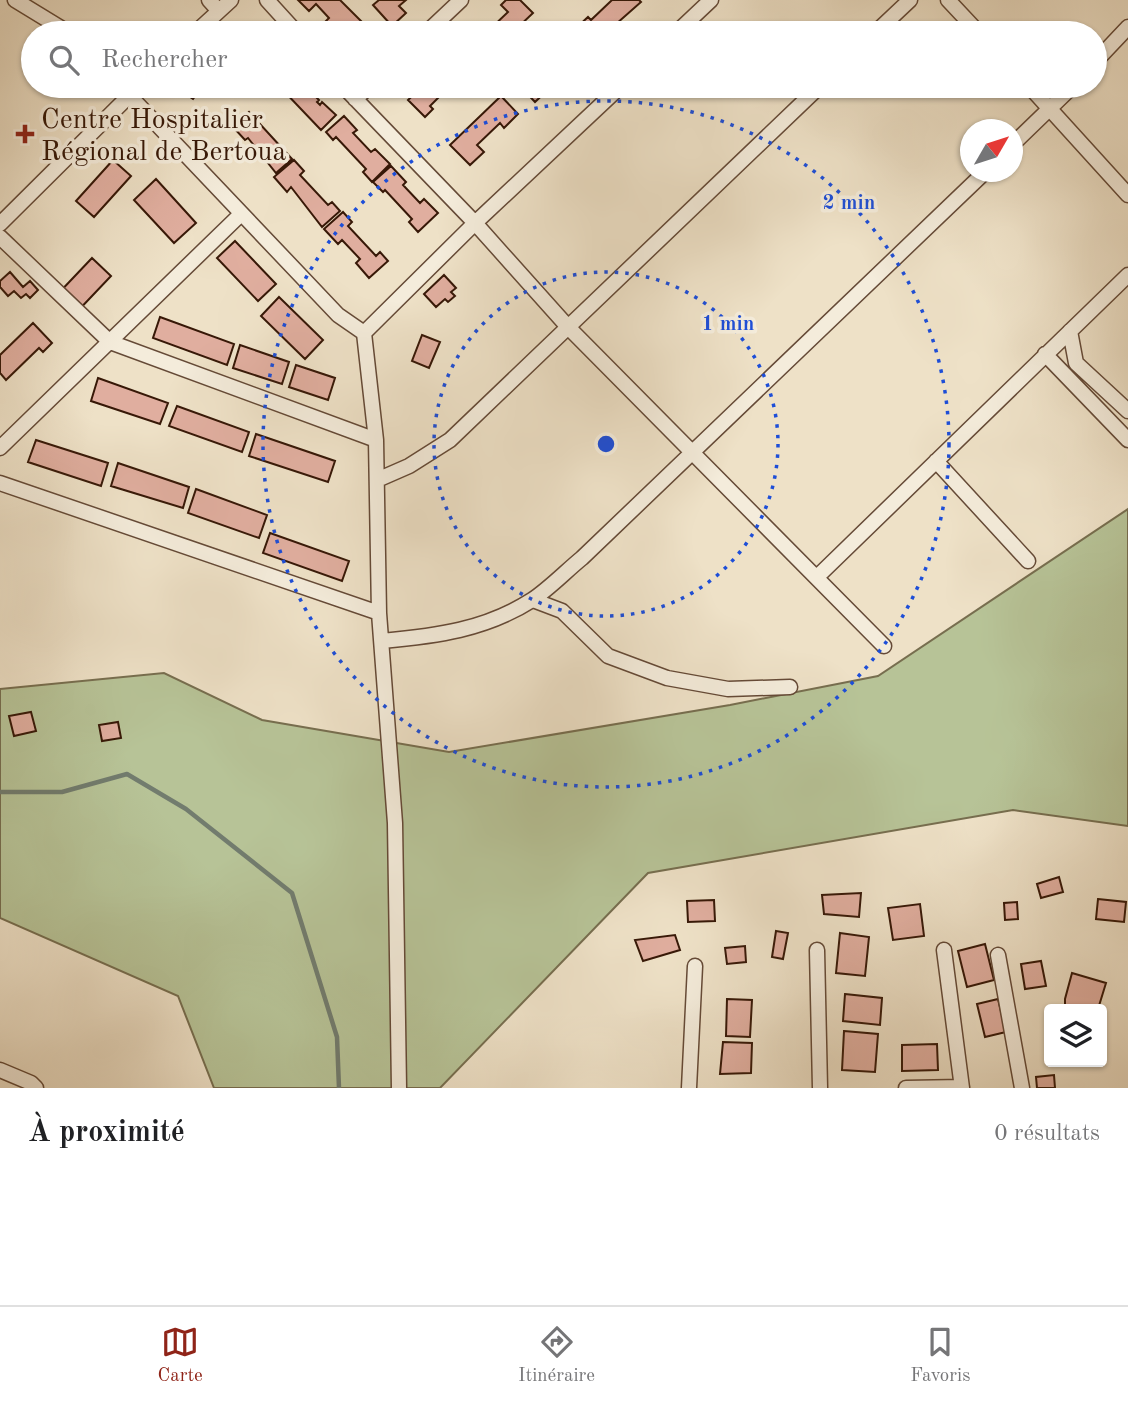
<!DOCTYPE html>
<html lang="fr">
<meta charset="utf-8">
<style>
body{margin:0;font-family:"Old Standard TT",serif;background:#f2f2f2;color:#202124}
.controls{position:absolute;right:21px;bottom:21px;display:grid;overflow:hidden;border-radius:7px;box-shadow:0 2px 5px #0004}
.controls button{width:63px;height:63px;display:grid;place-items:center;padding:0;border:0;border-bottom:2px solid #e0e0e0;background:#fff;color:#202124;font:35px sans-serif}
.compass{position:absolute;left:960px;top:119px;width:63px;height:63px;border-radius:50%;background:#fff;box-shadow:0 2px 5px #0004;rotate:51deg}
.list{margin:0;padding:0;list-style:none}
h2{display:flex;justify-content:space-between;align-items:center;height:91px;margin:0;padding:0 28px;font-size:30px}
h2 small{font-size:23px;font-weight:400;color:#757577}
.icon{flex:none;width:38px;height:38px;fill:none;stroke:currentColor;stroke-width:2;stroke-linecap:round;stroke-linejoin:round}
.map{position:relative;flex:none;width:1128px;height:1088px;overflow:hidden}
.search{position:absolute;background:#fff;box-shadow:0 2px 5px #0004;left:21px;right:21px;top:21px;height:77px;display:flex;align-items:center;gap:18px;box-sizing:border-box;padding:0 24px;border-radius:38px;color:#757577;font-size:26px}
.sheet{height:217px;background:#fff}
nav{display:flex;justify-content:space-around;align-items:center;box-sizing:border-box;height:98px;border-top:2px solid #e0e0e0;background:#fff;font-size:19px;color:#757577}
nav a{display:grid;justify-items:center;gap:4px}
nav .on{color:#8f2418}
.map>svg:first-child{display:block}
</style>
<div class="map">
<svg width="1128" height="1088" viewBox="0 0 1128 1088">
<rect width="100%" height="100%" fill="#eee1c7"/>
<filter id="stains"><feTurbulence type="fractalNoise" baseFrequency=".00286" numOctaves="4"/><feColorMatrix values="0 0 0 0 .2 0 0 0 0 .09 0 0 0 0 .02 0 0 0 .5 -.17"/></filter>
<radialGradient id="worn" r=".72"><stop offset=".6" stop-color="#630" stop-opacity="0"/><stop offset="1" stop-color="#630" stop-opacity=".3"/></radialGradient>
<!-- green -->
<path fill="#b7c397" stroke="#776e4f" stroke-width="2" d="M1128 509V826L1013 810 648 873 440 1088H214L178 996 0 918V689L164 673 262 720 449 752 730 705 878 676Z"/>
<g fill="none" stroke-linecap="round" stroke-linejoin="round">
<!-- stream -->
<path stroke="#727c6e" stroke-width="4.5" d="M0 792H62L127 774 186 809 292 893 337 1037 339 1088"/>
</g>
<!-- building -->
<path fill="#e0ae9f" stroke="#371807" stroke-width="2" d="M298 0H340L369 29 365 33H328L321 26 329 18 316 4 309 11Z
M379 0H406L399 6 406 13 392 26 373 5Z
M506 0H520L533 13 512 33H486L508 12 501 5Z
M612 0H639L641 2 607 32 609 33H577L574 30 588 17 591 20Z
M174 86H203L193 99Z
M279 86H300L304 90 306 87 319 100 317 102 320 105 322 102 336 115 321 130Z
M430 86H450L430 106 433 109 425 117 408 100 421 88 424 91Z
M523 86H552L535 102 521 87Z
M501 96 518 114 504 128 500 123 477 145 484 152 470 165 450 145Z
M249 112 292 159 276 173 248 138 245 140 233 127Z
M344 116 357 130 353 133 371 152 375 149 390 164 372 182 363 172 366 169 336 137 333 140 326 132Z
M113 160 131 176 94 217 76 201Z
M294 160 304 171 300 175 328 205 332 202 340 211 322 227 291 187 287 192 274 177Z
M391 166 406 182 403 185 420 203 424 199 438 213 418 232 409 222 412 219 385 190 383 192 373 182Z
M156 179 196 223 174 243 134 200Z
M343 212 352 222 348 226 376 256 380 252 388 261 369 278 356 263 360 259 342 240 338 244 324 229Z
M235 241 276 284 258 301 217 258Z
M92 258 111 276 73 316 54 298Z
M10 272 23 287 30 281 38 290 30 298 26 294 21 298 14 291 8 296 0 287V281Z
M444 275 456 288 451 292 455 296 448 302 445 299 436 307 424 294Z
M279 297 323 340 305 359 261 316Z
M160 317 234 344 227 365 153 338Z
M33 323 52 343 43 352 39 348 6 380 0 373V355Z
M422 335 440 342 429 368 412 361Z
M240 345 289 362 282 384 233 368Z
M296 365 335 378 328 400 289 387Z
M98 378 168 403 160 424 91 401Z
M177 406 249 432 242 452 169 426Z
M256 434 335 461 328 482 249 456Z
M36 440 108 463 101 486 28 462Z
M118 463 189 487 183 508 111 486Z
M196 489 267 515 259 538 188 513Z
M270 533 349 561 342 581 263 553Z
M31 712 36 731 14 736 9 716Z
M118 722 121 738 102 741 99 725Z
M1059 877 1063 892 1041 898 1037 884Z
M861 893 859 917 824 914 822 895Z
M1098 899 1126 902 1124 922 1096 919Z
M714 900 715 921 688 922 687 901Z
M1017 902 1018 919 1005 920 1004 903Z
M920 904 924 936 893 940 888 908Z
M776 931 788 933 783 959 772 957Z
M840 933 869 937 865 976 836 973Z
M675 935 680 950 643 961 635 940Z
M985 944 994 980 967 987 958 951Z
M745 946 746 962 727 964 725 948Z
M1041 961 1046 986 1025 989 1021 964Z
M1072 973 1106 983 1098 1009H1065V999Z
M845 994 882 998 880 1025 843 1021Z
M727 999 752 1000 750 1037 726 1036Z
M998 999 1006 1032 985 1037 977 1004Z
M844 1031 878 1034 875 1072 842 1070Z
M723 1042 752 1043 751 1073 720 1074Z
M937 1044 938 1070 902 1071V1045Z
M1054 1075 1055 1088H1037L1036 1077Z"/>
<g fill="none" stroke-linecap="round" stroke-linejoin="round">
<!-- street casing -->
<g stroke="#654a37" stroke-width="17">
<path id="street" d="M15 0 69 33
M209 0 219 11
M267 0 297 33
M948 0 979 33
M195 33 231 0
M426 33 461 0
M676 33 711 0
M875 33 910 0
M1095 62 1128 27
M125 86 129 95 338 315 364 333 376 440 379 613 395 823 399 1088
M343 86 475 223 568 327 884 646
M1029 86 1128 195
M355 99 370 86
M1012 145 1073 86
M0 224 139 86
M0 237 110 342 376 440
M1070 331 1076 363 1128 411
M364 333 475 223 621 86
M1045 354 1128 440
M0 448 241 214
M936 461 1028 561
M377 480 409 466 450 440 820 86
M0 483 379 613
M817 577 1128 275
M533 600 562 611 608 656 667 678 728 689 790 687
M382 641C436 636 485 630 532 600 550 588 566 571 582 558L985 172
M817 950 820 1088
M944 950 962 1088
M998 955 1022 1088
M0 1070 31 1083 36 1088
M689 1088 695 966
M906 1088 962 1087"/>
</g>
<!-- street -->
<use href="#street" stroke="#f4ecdb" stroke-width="14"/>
</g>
<!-- distance rings -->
<g fill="none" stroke="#1d4ed8" stroke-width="3.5" stroke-dasharray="3.5 7">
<circle cx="606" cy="444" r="172"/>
<circle cx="606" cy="444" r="343"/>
</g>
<!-- markers -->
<path fill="#8f2418" stroke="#f4ecdb" stroke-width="2.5" d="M21.5 123.5h7v7h7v7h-7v7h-7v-7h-7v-7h7z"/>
<g text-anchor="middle" stroke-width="7" stroke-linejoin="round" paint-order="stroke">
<!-- poi labels -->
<g font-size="28" fill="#371807" stroke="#f4ecdb" text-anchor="start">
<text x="41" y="128">Centre Hospitalier<tspan x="41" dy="32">Régional de Bertoua</tspan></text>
</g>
</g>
<circle cx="606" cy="444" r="10" fill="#1d4ed8" stroke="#f4ecdb" stroke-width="3.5"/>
<g font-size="21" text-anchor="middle" font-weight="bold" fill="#1d4ed8" stroke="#f4ecdb" stroke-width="7" stroke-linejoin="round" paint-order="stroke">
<text x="849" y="209">2 min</text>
<text x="728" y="330">1 min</text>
</g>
<rect width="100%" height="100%" filter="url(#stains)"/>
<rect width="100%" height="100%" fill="url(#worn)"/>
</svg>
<div class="controls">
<button><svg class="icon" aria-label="layers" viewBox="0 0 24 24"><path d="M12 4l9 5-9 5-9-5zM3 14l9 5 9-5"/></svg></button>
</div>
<svg class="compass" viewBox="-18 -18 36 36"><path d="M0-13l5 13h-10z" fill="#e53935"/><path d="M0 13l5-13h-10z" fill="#757577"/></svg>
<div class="search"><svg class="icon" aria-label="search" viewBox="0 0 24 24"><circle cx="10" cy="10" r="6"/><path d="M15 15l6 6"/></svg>Rechercher</div>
</div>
<section class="sheet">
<h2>À proximité<small>0 résultats</small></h2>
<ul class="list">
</ul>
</section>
<nav>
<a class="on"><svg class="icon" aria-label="map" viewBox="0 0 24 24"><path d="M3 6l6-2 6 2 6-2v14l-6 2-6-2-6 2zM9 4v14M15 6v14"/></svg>Carte</a>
<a><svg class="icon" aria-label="directions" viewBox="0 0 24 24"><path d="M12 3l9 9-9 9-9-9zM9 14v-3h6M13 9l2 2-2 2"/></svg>Itinéraire</a>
<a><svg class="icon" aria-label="saved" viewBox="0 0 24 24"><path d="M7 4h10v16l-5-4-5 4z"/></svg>Favoris</a>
</nav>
